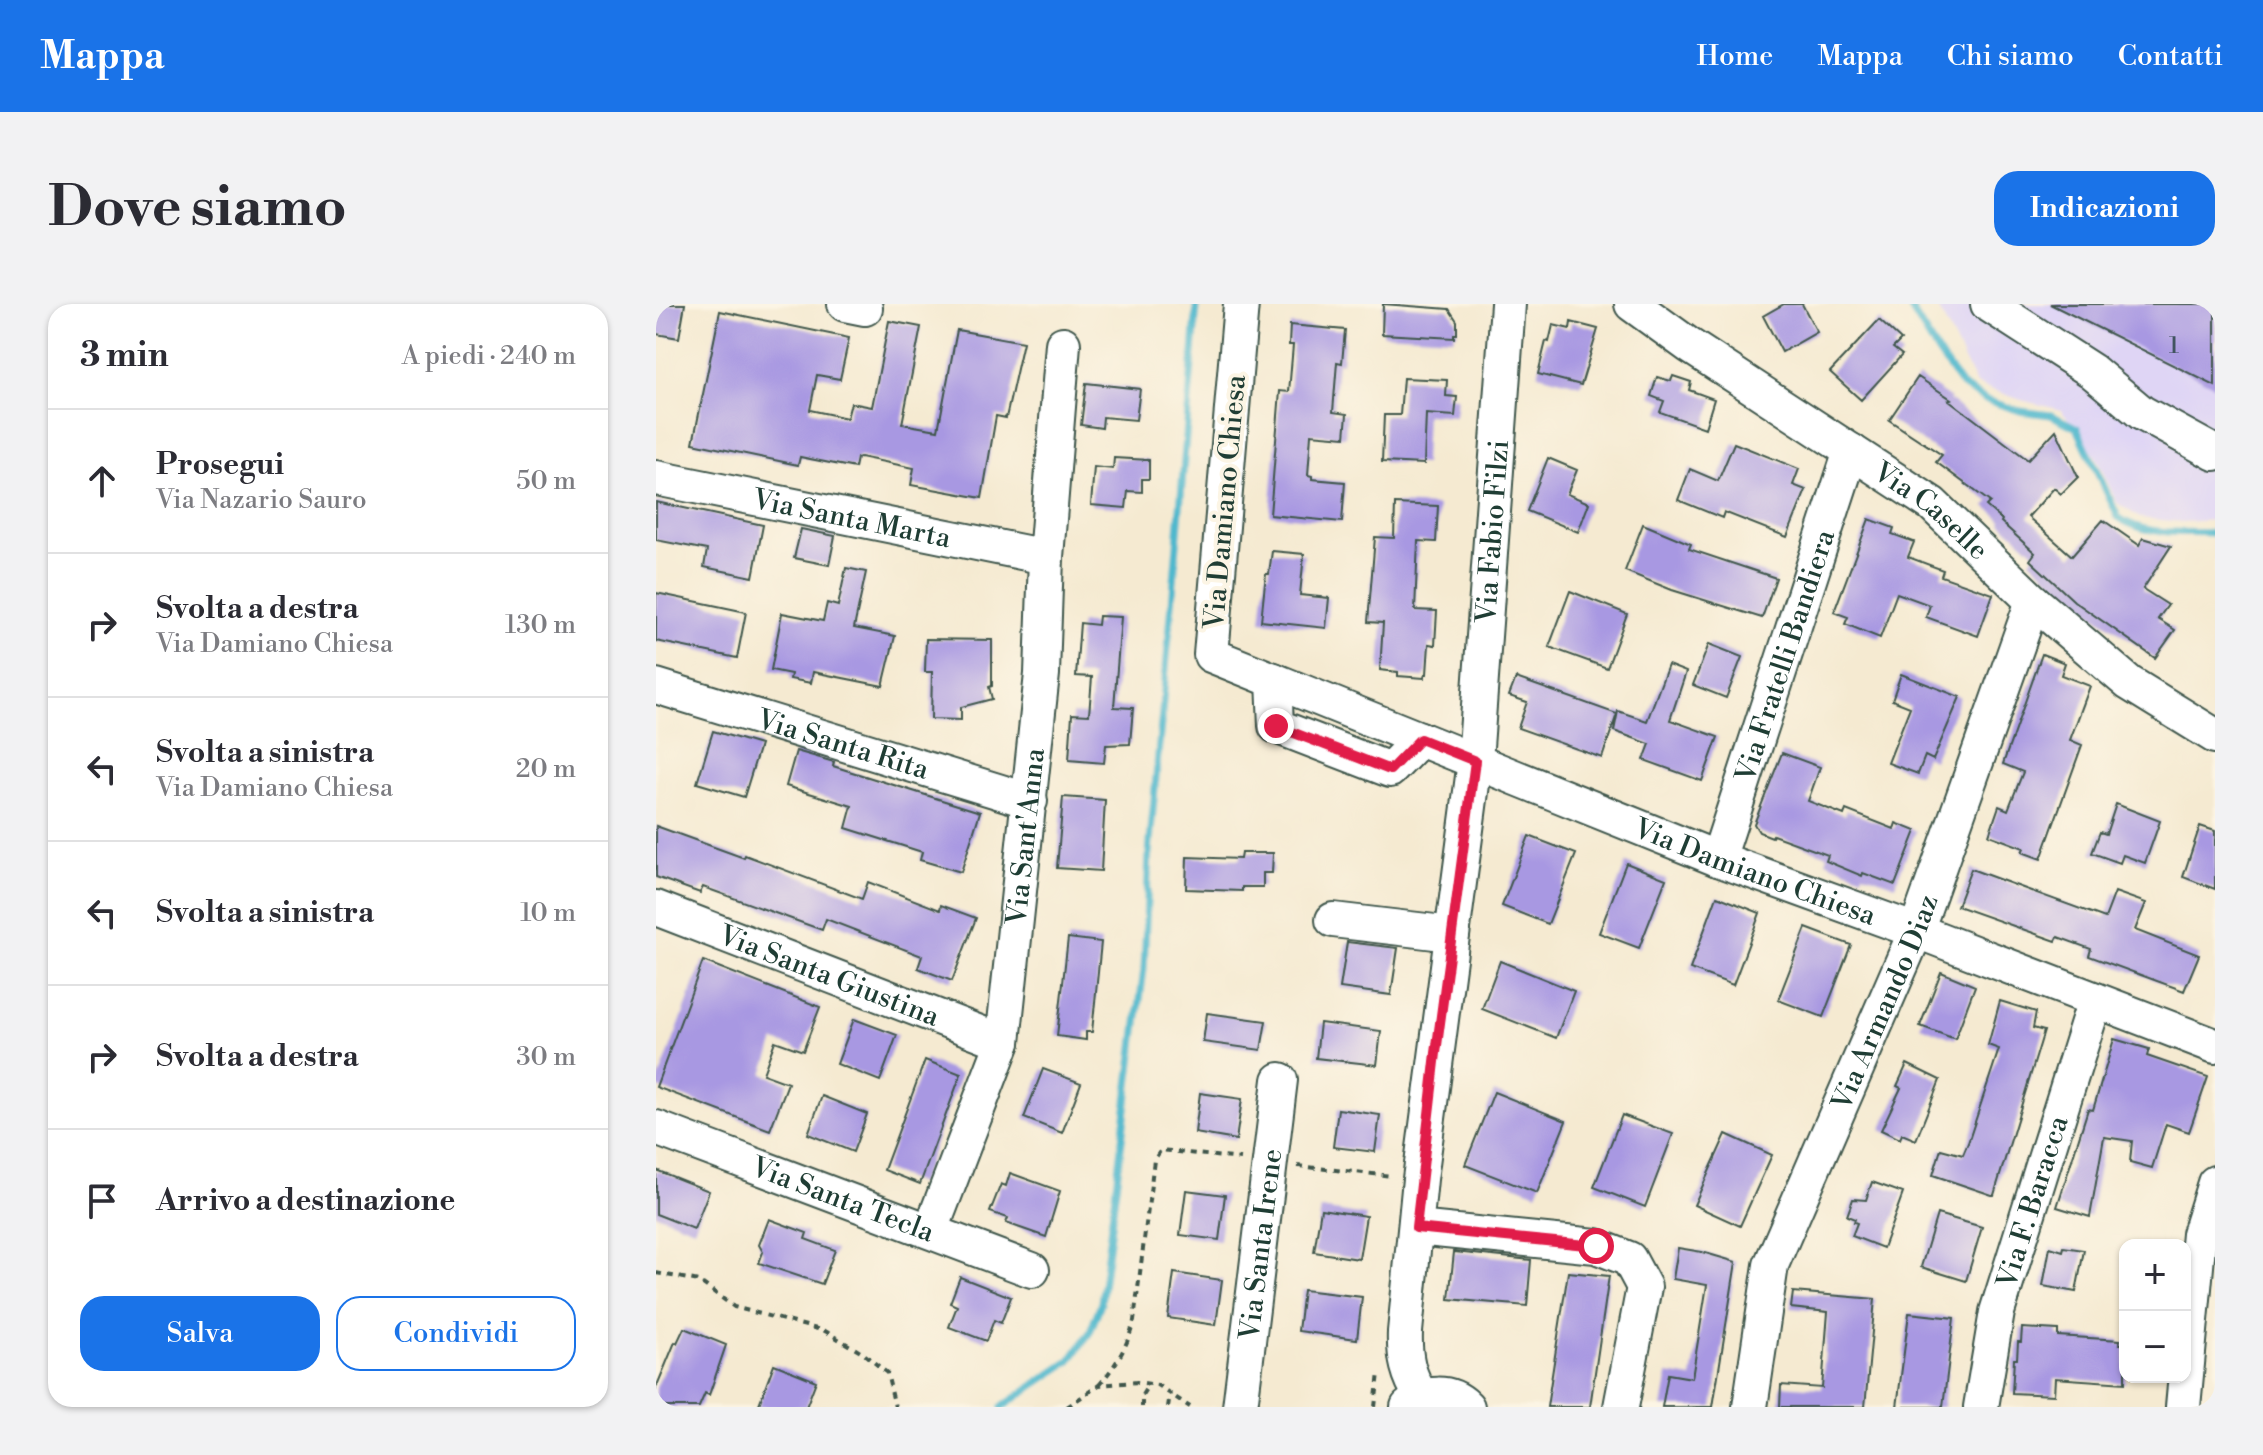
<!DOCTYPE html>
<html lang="it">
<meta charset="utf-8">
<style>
body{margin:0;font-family:"Libre Bodoni",serif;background:#f2f2f3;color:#2b2b33}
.controls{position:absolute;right:24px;bottom:24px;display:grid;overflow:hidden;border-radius:16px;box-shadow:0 2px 6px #0004}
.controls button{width:72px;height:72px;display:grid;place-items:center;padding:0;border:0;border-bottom:2px solid #e1e1e2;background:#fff;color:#2b2b33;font:40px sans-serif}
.stop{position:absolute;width:24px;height:24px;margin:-18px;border:6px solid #e11d48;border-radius:50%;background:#fff}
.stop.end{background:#e11d48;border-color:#fff;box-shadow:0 2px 8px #0008}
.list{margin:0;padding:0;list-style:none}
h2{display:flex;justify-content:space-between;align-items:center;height:104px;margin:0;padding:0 32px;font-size:34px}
h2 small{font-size:26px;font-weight:400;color:#7c7c81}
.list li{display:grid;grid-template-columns:52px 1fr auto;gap:24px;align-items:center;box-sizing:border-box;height:144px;padding:0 32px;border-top:2px solid #e1e1e2}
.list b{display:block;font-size:30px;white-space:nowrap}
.list p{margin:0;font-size:26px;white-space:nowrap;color:#7c7c81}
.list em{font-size:26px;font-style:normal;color:#7c7c81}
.actions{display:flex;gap:16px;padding:24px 32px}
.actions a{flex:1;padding:18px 0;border:2px solid #1a73e8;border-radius:24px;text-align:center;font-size:28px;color:#1a73e8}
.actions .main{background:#1a73e8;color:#fff}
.icon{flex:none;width:44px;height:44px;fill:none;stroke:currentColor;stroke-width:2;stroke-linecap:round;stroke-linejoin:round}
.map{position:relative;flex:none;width:1559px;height:1103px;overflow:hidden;border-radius:24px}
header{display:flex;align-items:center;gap:48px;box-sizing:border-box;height:112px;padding:0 40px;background:#1a73e8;color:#fff}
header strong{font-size:38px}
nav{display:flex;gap:44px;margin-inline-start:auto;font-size:28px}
.intro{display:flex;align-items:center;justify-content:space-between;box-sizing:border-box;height:192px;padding:0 48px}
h1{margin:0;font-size:56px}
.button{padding:20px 36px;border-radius:24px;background:#1a73e8;color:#fff;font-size:28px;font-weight:700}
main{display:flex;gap:48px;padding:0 48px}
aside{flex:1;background:#fff;border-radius:24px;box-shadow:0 2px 6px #0004}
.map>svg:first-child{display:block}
</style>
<header>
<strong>Mappa</strong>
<nav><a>Home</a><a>Mappa</a><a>Chi siamo</a><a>Contatti</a></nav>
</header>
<div class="intro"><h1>Dove siamo</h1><a class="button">Indicazioni</a></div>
<main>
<aside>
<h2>3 min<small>A piedi · 240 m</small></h2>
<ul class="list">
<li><svg class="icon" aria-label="ahead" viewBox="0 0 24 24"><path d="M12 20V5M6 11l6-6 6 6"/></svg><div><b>Prosegui</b><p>Via Nazario Sauro</p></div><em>50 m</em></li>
<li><svg class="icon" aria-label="right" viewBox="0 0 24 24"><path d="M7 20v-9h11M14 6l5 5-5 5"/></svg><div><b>Svolta a destra</b><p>Via Damiano Chiesa</p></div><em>130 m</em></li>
<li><svg class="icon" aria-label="left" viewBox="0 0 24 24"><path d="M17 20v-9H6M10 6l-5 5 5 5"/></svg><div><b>Svolta a sinistra</b><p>Via Damiano Chiesa</p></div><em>20 m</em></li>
<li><svg class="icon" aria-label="left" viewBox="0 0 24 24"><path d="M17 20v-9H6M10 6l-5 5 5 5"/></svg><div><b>Svolta a sinistra</b></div><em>10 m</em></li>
<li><svg class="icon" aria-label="right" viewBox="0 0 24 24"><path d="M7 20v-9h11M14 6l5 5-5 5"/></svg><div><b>Svolta a destra</b></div><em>30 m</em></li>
<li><svg class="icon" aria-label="arrive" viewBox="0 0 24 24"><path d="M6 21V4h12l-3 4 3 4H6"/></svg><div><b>Arrivo a destinazione</b></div></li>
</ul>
<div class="actions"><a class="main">Salva</a><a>Condividi</a></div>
</aside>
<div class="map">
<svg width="1559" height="1103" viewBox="0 0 1559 1103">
<rect width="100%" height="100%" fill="#fcf5e5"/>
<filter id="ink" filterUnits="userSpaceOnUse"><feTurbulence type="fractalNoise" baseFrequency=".0125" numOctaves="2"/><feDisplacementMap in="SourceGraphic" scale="16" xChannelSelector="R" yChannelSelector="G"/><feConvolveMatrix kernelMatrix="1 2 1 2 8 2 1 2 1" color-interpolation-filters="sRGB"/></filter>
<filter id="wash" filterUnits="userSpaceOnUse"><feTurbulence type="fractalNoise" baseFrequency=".006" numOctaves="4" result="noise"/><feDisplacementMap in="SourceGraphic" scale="32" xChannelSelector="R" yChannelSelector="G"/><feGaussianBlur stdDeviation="1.8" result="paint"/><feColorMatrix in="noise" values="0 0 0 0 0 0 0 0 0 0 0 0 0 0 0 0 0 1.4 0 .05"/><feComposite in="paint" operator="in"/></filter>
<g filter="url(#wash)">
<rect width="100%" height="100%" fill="#f5ead1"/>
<!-- built -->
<path fill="#dfd5f5" d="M1280 0H1559V216L1526 218 1484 214 1461 199 1440 153 1405 106 1365 96 1320 80Z"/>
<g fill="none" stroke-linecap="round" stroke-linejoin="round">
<!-- stream -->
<path stroke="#4fb8cd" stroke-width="7" d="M1252 0 1282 49 1306 82 1330 96 1364 107 1395 111 1421 124 1462 213C1489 233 1527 227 1559 229
M346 1103 414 1057 434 1028 445 999 488 665 493 549 517 289 541 0"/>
</g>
<g id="blocks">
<!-- building -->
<path fill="#a898e2" d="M0 0H29L23 34 0 30Z
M727 0 793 5 801 17V30H798V34L726 30Z
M1128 0H1146L1161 28 1126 48 1107 12Z
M1394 0H1559V82Z
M64 7 193 34 184 75 161 71 154 106 191 114 195 99 216 103 233 17 265 23 246 120 282 126 301 26 367 38 350 114 340 112 326 194 255 181 258 164 204 153 201 154 199 164 144 153 142 161 37 139Z
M1223 16 1245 36 1237 44 1246 51 1205 96 1174 68Z
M915 18 942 25 925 81 882 70 890 37 893 38 897 21 914 25Z
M634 21 689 26 686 59 681 58 677 108 691 110 689 133 655 130 652 171 656 172V175L689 178 686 218 614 211 624 87 633 88 637 41H633Z
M1017 72 1035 78 1033 86 1058 95 1049 124 1004 108 1008 97 995 92 1001 73 1015 77Z
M1262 73 1295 95 1293 96 1372 156 1400 126 1422 173 1405 190 1398 184 1372 213 1416 252 1447 216 1483 241 1487 234 1515 242 1487 285 1512 301 1502 315 1519 326 1499 354 1418 297 1374 256 1379 249 1345 218 1346 216 1330 202 1334 198 1280 158 1286 151 1233 116Z
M747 74 791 76 790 92 801 93 799 112 770 110 768 160 726 158 728 111H744Z
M430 79 484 85 480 116 447 113 446 124 425 121Z
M1078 139 1143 165 1137 181 1150 186 1131 233 1068 208 1066 214 1022 196 1034 165 1062 177Z
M458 154 493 156V175H486V188L472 187 470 204 435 201 438 163 457 165Z
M892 154 921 166 911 190 933 199 922 228 871 207Z
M0 198 107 221 97 273 48 263 51 246 0 236Z
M739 200 782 202 780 238 762 237 759 306 781 307 779 341 773 340 771 370H769L768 374 742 372V368L724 366 727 319 712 318 719 233 738 234Z
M1213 215 1238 224 1236 230 1258 238 1252 253 1287 266 1285 272 1337 290 1322 332 1270 313 1274 301 1241 289 1224 334 1189 320 1192 313 1178 308Z
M987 220 1035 240 1033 245 1120 274 1106 314 1016 286 969 267Z
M145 225 179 232 173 261 138 254Z
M616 247 648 250 644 291 673 294 670 324 605 317 610 270H613Z
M190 264 210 268 198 324 239 332 227 382 157 368 155 379 134 375 135 370 115 366 126 309 167 317 171 299 182 302Z
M914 287 971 310 951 364 893 343Z
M0 289 90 308 81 354 0 337Z
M443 312 465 313 458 403 477 404 474 440 450 441 448 459 413 456 416 410 433 411 436 373 420 372 424 319 442 321Z
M270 335 336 336V382L333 383 336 395 305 403V416L275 415 276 368H269Z
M1053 340 1086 353 1070 394 1037 381Z
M1386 350 1409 359 1405 371 1434 382 1414 436 1426 441 1385 555 1366 548 1368 544 1333 531 1343 502 1352 506 1367 468 1347 460Z
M1012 361 1030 368 1014 416 1062 433 1046 477 988 456 994 440 958 427 962 407 991 417Z
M1245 370 1304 393 1277 456 1269 452 1262 470 1232 459 1254 403 1236 396Z
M860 374 961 410 946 454 862 424 871 398 853 392Z
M57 427 104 441 88 493 41 479Z
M140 447 178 458 177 462 324 508 305 568 264 556 266 548 190 524 196 502 130 482Z
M1126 449 1164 463 1152 497 1188 511 1190 506 1238 525 1240 519 1260 527 1239 581 1207 569 1206 572 1170 557 1172 551 1117 531 1116 533 1103 528 1098 520Z
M407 493 449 496 445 567 401 564Z
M1460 500 1504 517 1489 559 1467 551 1464 559 1436 549 1444 528 1450 530Z
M0 522 88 554 89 551 206 595 212 578 284 606 285 601 320 614 296 677 262 664 266 652 170 615 166 626 47 583 44 589 0 573Z
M1544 522 1559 527V585L1527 573Z
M873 532 920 550 892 620 846 602Z
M585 549H617L616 569H607V583H586V587L530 585 531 553 584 555Z
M970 559 1010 575 983 644 943 629Z
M1315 565 1449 614 1459 588 1490 599 1479 626 1543 651 1528 687 1433 652 1435 645 1402 633 1400 637 1301 602Z
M1061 592 1104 609 1077 681 1034 665Z
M1150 624 1195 641 1167 713 1122 696Z
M412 634 445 638 436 728H430V736L401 732Z
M691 638 742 644 735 691 684 684Z
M47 657 164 703 147 747 119 737 107 770 132 779 114 826 0 783Z
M844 657 918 687 900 734 826 705Z
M1285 668 1319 682 1299 735 1264 722Z
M1344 697 1380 708 1377 724 1388 727 1338 891H1336L1277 871 1285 845 1307 851 1312 839 1343 745 1332 741Z
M551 709 610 717 605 746 547 738Z
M198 715 241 731 224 777 181 760Z
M664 719 725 727 721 761 660 754Z
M1458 735 1493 745 1491 752 1552 773 1533 828 1510 820 1496 864 1474 858 1476 837 1448 833 1434 913 1401 903 1432 805 1437 806Z
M269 756 305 770 264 880 228 866Z
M1251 760 1284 776 1260 836 1246 830 1244 835 1225 826 1245 784 1241 782Z
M387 765 425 779 406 829 368 814Z
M838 788 910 817 881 889 809 861Z
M544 789 586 795 580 836 539 829Z
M166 792 211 810 197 848 152 830Z
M682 805 724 811 719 848 677 843Z
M966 811 1017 830 989 903 938 883Z
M1070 830 1116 851 1084 922 1038 901Z
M0 866 53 887 38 925 0 910Z
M354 869 404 887 390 933 350 919 352 914 334 908 345 880 350 882Z
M1216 878 1247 889 1227 944 1196 932 1201 919 1198 918 1199 915 1191 912 1197 895 1210 896Z
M530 886 569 891 563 936 524 931Z
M665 905 710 912 703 955 658 948Z
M1281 910 1326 923 1310 977 1265 963Z
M113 915 151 929 149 935 179 946 166 980 103 959 107 948 103 941Z
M1394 943 1407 947 1408 943 1428 946 1420 988 1387 982Z
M1022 944 1046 948 1080 958 1057 1103H1006L1012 1070 1036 1074 1051 981 1017 975Z
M798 948 875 956 871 1002 793 995Z
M912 968 953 972 934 1103H891Z
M518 969 566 976 560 1021 512 1014Z
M304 973 355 993 345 1019 338 1016 330 1037 293 1023 301 1002 294 999Z
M647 986 706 993 701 1035 642 1027Z
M1137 988 1219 995 1209 1103H1124L1125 1081 1166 1084 1172 1008 1135 1004Z
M1253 1009 1298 1014 1287 1103H1241Z
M28 1024 70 1041 53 1091 49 1089 43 1103H10L0 1099V1084L19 1038 21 1039Z
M1366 1024 1402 1026V1032L1464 1036 1463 1040H1469V1079L1399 1074 1398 1091 1356 1089 1358 1055H1361L1362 1038H1365Z
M118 1060 160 1077 150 1103H102Z"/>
</g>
</g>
<g filter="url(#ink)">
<use href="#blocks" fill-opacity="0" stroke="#3f574c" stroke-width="2"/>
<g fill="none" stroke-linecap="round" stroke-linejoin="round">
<!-- minor casing -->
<g stroke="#3f574c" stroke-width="38">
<g id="minor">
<path d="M189 0 209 4"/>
<path id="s1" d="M585 0 555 351 1062 555 1274 632 1559 742"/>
<path id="s2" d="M976 0 1034 42 1276 200 1377 297 1473 379 1559 432"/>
<path d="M1332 0 1436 67 1486 109 1559 149"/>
<path id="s3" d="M0 174 390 253"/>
<path d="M618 376 620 422 734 466 764 435"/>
<path id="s4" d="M0 382 374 497"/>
<path id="s5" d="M1062 555 1195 147"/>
<path id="s6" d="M0 604 347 738"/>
<path d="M677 616 796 630"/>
<path id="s7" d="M0 824 376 966"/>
<path d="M760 924 940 942 973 955 988 983 965 1103"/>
<path id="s8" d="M275 926 347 738 386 370 390 253 407 40"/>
<path id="s9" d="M766 1093C752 1072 748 1053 749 1028L764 875 819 457 852 0"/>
<path id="s10" d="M584 1103 624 776"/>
<path d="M752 1103C769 1087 794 1086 811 1103"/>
<path id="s11" d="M1094 1103 1115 961 1260 627 1377 297"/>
<path id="s12" d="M1325 1103 1341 1008 1439 696"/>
<path d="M1527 1103 1543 930 1559 879"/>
</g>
</g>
<!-- path -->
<path stroke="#3f574c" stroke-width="4" stroke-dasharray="6 6" stroke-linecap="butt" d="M642 862 736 872
M0 969 43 977 78 1003 169 1027 208 1050 231 1069 239 1103
M443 1081C461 1060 471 1043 478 1017L498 856 505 846 585 855
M411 1103 443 1081 481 1078 501 1081 534 1103
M486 1103V1091L493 1080
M512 1103 514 1090
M719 1103 723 1069"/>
<!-- minor -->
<use href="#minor" stroke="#fff" stroke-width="34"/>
</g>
</g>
<g fill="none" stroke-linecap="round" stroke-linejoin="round" filter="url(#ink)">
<!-- route -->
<path stroke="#e11d48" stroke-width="10" d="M620 422 734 466 764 435 819 457 780 749 760 924 940 942"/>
</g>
<g text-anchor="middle" stroke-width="8" stroke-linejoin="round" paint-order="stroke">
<!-- number labels -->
<g font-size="24" fill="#415460">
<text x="1518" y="49">1</text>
</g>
<!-- street labels -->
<g font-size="28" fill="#1f3d34" stroke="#fcf5e5">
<text transform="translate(568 198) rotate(-85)" y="10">Via Damiano Chiesa</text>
<text dy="10" stroke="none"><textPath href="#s2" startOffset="364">Via Caselle</textPath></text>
<text dy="10" stroke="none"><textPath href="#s3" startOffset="200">Via Santa Marta</textPath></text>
<text dy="10" stroke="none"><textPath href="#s9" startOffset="874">Via Fabio Filzi</textPath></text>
<text dy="10" stroke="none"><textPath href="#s5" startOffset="214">Via Fratelli Bandiera</textPath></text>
<text dy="10" stroke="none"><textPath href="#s4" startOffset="196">Via Santa Rita</textPath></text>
<text dy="10" stroke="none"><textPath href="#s8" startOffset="408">Via Sant'Anna</textPath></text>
<text dy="10" stroke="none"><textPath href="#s1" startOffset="938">Via Damiano Chiesa</textPath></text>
<text dy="10" stroke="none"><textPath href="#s6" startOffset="186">Via Santa Giustina</textPath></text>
<text dy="10" stroke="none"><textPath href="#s11" startOffset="430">Via Armando Diaz</textPath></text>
<text dy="10" stroke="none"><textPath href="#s7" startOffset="200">Via Santa Tecla</textPath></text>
<text dy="10" stroke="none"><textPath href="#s12" startOffset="212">Via F. Baracca</textPath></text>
<text dy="10" stroke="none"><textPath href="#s10" startOffset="164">Via Santa Irene</textPath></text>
</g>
</g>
</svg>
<div class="controls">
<button>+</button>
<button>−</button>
</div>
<div class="stop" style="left:940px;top:942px"></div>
<div class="stop end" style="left:620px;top:422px"></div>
</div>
</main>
